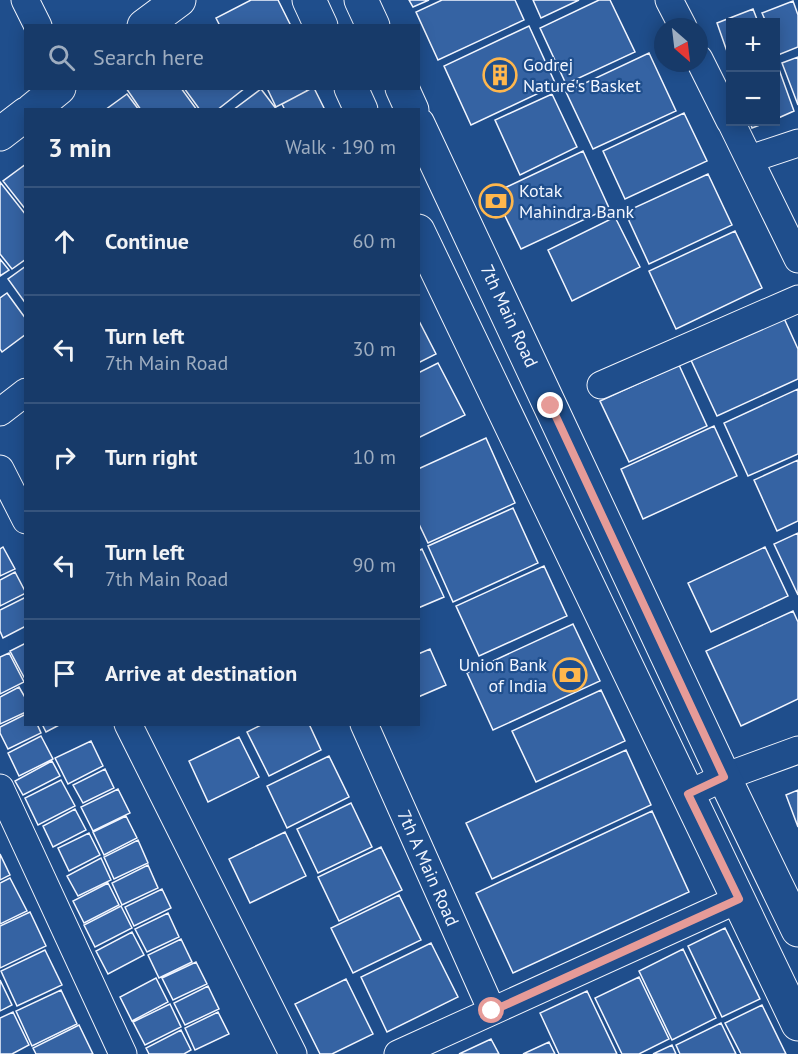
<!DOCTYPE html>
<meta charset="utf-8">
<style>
body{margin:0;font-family:"PT Sans",sans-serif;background:#244571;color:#f1f3f6}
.controls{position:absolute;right:18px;top:18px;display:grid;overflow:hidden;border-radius:0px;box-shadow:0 3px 15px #0003}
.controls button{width:54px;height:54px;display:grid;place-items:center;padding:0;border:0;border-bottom:2px solid #36547d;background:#173a69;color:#f1f3f6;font:30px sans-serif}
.compass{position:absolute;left:654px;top:18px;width:54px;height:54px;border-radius:50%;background:#173a69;box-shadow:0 3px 15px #0003;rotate:152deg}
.stop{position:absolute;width:18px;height:18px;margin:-14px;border:4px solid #e69b98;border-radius:50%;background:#fff}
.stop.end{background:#e69b98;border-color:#fff;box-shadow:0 2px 6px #0008}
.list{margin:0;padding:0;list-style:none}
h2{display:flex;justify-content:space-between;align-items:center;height:78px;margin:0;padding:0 24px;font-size:26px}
h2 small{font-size:20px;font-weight:400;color:#9eadc0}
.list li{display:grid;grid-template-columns:39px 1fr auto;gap:18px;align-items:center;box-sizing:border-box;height:108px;padding:0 24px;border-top:2px solid #36547d}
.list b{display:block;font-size:22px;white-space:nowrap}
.list p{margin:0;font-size:20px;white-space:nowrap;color:#9eadc0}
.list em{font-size:20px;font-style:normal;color:#9eadc0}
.icon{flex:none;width:33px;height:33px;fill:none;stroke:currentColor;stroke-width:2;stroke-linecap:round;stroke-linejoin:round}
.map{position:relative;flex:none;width:798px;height:1054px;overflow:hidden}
.search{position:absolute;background:#173a69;box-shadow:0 3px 15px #0003;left:24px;top:24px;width:396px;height:66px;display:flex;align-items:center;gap:15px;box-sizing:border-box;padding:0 21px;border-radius:0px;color:#9eadc0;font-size:22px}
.panel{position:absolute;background:#173a69;box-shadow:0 3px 15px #0003;left:24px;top:108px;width:396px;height:618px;border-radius:0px}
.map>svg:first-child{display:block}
</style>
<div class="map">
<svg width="798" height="1054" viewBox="0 0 798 1054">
<rect width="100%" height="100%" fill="#1f4e8c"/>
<!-- building -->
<path fill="#3563a3" stroke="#f2f6ff" stroke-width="1.5" d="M251 0H278L291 26H220L216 18Z
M409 0H429L413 7Z
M442 0H515L524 20 438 60 416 12Z
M533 0H579L541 18Z
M599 0H610L635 52 566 84 540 28Z
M793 1 798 15V47L778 55 776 47V22H766L762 13Z
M753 9 758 22H730V60L717 23Z
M529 26 556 85 471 125 444 66Z
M649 53 676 111 593 149 566 92Z
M798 57V105L782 63Z
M776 61 794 111 776 119Z
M126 88H181L197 110H141Z
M184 88H245L217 110H200Z
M267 88H306L307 91 276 107Z
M312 88H314L325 110H285L282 104Z
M261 89 277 110H233Z
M127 94 139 110H105Z
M552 94 577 147 520 175 495 120Z
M684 113 707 161 625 199 603 151Z
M750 122H768L752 128Z
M583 151 609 208 521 249 494 193Z
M26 164V210L3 181Z
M708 174 732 225 649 264 625 212Z
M0 182 26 215V259L12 269 0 254Z
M615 217 640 267 572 301 548 250Z
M735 231 762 288 676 329 649 271Z
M0 259 9 270 0 276Z
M26 266V304L8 279Z
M7 293 26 319V334L2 352 0 349V298Z
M783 316 798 349V379L717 416 690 358Z
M418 319 436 354 418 363Z
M438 363 465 415 418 438V373Z
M679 365 707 426 629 462 600 401Z
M798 389V454L748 476 724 423Z
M714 426 737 476 643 519 621 469Z
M486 438 515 503 428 543 418 522V469Z
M798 460V521L777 531 754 480Z
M513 508 538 563 453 602 428 546Z
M798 533V595L774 544Z
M3 547 15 569 0 576V549Z
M765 547 788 596 711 632 688 583Z
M422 549 444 597 418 608V551Z
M544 566 567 616 479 656 456 606Z
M15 572 26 593 0 606V580Z
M26 597V626L3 638 0 631V610Z
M793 611 798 622V699L741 726 706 651Z
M573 624 600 681 493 730 467 673Z
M26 643V681L10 651Z
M430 649 446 685 418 697V654Z
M9 653 24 682 0 694V657Z
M19 687 26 699V712L0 724V697Z
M601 690 625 741 536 782 512 731Z
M26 714V724H37L41 733 8 749 0 733V727Z
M42 724H61L46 732Z
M263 724H309L321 750 269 776 247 732Z
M41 736 53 759 19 776 8 753Z
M239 737 259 777 208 802 189 761Z
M91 741 103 766 68 784 55 758Z
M626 750 651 805 492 879 466 823Z
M329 756 349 797 287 828 267 786Z
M52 761 60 776 23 795 15 781Z
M105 769 114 788 83 803 73 785Z
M61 780 75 806 38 825 25 798Z
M118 789 130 813 93 831 81 807Z
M798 790V827L786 795Z
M351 803 372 847 318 873 297 829Z
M75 809 86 830 53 847 43 826Z
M652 811 689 892 513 973 476 893Z
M126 816 137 838 104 855 93 832Z
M285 832 306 876 250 903 229 859Z
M89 833 100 855 69 871 58 848Z
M138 840 148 863 114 879 104 857Z
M381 847 402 890 339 921 318 877Z
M0 854 10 875 0 880Z
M101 858 111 880 78 896 67 876Z
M148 865 158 888 122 905 112 883Z
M10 878 27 911 0 924V883Z
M108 883 119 905 84 923 73 901Z
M162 889 171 908 134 926 125 907Z
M399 895 421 940 353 973 331 928Z
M121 906 132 928 95 947 84 925Z
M30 912 46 946 0 968V926Z
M168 913 179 937 147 952 135 929Z
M725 928 760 999 722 1017 688 946Z
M132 932 144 955 108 974 96 951Z
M181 939 192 962 159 978 148 955Z
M431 943 458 997 387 1032 361 977Z
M683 949 716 1018 672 1040 639 971Z
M45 950 62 985 17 1006 1 971Z
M196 962 207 984 173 1000 162 978Z
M639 977 669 1039 639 1054H622L595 998Z
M156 978 168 1002 132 1021 120 997Z
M346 979 373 1034 332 1054H320L295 1004Z
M0 980 12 1005 0 1011Z
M208 986 219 1009 185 1025 174 1003Z
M61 990 77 1024 32 1046 16 1011Z
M587 991 617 1054H559L540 1013Z
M170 1004 181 1027 145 1045 133 1022Z
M762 1005 786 1054H741L725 1023Z
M13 1012 29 1045 12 1054H0V1018Z
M218 1012 229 1034 195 1050 185 1028Z
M721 1023 736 1054H680L676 1045Z
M79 1025 93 1054H36L33 1048Z
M181 1030 191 1050 184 1054H149L146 1048Z
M491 1039 499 1054H459Z
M549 1042 555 1054H523Z
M672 1045 676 1054H653Z"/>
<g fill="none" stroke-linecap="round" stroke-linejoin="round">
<!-- street casing -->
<g stroke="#f2f6ff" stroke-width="29">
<path id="street" d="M25 0 38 26
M669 0 683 27
M699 59 730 121
M731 122 798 259
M750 159 798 143
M601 385 798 299
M0 412 26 392
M0 469 26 520
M128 724 293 1054
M364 724 492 1011
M0 788 123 1054
M689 794 724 777 798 750
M398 1054 739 899"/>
</g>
<!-- secondary casing -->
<g stroke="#f2f6ff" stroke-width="35">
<path id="secondary" d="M309 0 321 26
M361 0 373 26
M144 26 179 0
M351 88 361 110
M402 88 412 110
M32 110 59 88
M418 124 724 777 798 930
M0 134 26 114
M418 231 798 1024"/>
</g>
<!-- street -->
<use href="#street" stroke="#1f4e8c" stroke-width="27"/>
<!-- secondary -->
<use href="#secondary" stroke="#1f4e8c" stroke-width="33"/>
</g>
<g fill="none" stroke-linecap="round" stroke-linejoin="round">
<!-- route -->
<path stroke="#e69b98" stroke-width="8" d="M492 1011 739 899 688 794 724 777 551 406"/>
</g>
<!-- icons -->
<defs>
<g id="building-ring" transform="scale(1.725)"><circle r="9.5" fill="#1f4e8c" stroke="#ffb74d" stroke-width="1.5"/><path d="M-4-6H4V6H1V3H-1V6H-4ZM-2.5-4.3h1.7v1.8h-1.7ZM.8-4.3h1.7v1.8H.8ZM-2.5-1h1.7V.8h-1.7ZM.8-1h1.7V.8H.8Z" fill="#ffb74d"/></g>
<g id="bank-ring" transform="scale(1.725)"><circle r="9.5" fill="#1f4e8c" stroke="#ffb74d" stroke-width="1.5"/><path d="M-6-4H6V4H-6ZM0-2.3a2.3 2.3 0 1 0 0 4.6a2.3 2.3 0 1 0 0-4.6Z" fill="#ffb74d"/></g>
</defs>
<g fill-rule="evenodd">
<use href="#building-ring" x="500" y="75"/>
<use href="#bank-ring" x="496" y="201"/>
<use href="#bank-ring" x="570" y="675"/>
</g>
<g text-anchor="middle" stroke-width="4.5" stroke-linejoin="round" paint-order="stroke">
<!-- poi labels -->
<g font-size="18" fill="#f2f6ff" stroke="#1f4e8c" text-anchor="start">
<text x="523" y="71">Godrej<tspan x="523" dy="21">Nature's Basket</tspan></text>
<text x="519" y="197">Kotak<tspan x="519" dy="21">Mahindra Bank</tspan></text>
<text x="547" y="671" text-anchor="end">Union Bank<tspan x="547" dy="21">of India</tspan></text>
</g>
<!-- street labels -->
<g font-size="18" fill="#f2f6ff" stroke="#1f4e8c">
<text transform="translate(509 316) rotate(65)" y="6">7th Main Road</text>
<text transform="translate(428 868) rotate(66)" y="6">7th A Main Road</text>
</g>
</g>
</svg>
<div class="controls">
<button>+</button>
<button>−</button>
</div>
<svg class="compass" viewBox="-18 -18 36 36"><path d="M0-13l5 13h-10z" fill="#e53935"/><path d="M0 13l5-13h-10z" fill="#9eadc0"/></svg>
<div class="stop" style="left:492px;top:1011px"></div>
<div class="stop end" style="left:551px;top:406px"></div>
<div class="search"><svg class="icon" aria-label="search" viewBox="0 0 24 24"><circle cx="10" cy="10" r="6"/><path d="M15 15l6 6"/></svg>Search here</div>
<section class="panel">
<h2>3 min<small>Walk · 190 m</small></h2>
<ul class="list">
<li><svg class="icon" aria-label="ahead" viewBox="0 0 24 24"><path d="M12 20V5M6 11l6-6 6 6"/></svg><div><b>Continue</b></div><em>60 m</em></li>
<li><svg class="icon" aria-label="left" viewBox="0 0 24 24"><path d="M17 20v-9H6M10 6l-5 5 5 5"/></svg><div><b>Turn left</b><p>7th Main Road</p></div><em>30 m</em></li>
<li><svg class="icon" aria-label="right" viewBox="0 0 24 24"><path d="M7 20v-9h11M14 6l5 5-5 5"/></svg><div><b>Turn right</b></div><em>10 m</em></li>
<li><svg class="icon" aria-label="left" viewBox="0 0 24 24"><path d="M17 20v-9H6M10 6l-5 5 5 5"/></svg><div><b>Turn left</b><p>7th Main Road</p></div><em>90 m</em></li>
<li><svg class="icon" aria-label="arrive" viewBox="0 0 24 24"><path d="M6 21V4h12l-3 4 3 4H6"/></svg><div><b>Arrive at destination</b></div></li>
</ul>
</section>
</div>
